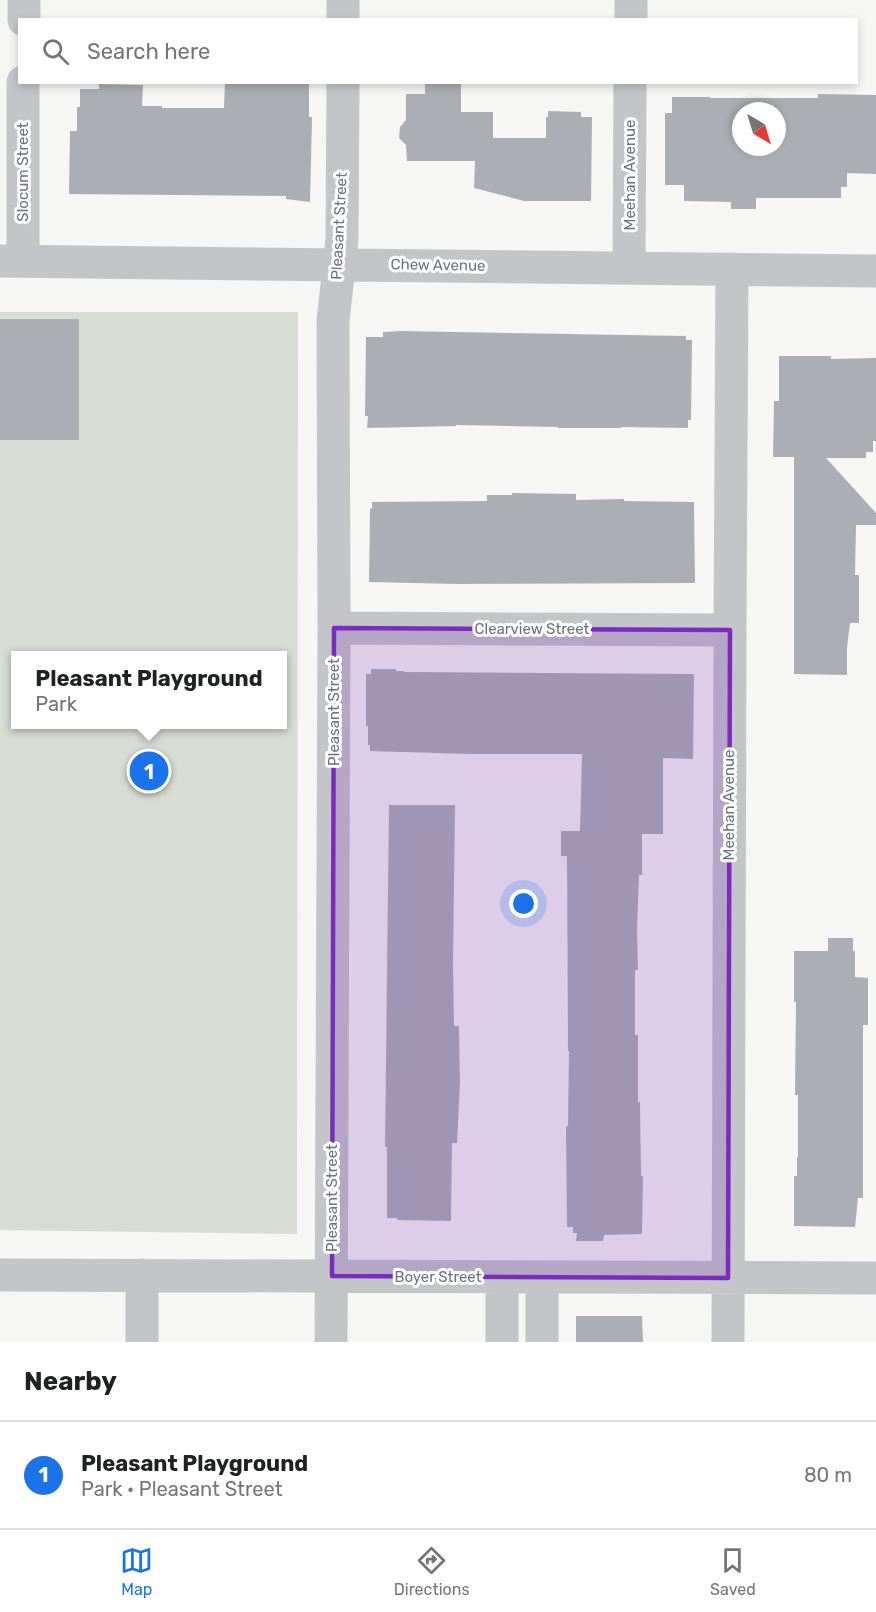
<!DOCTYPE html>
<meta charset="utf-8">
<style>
body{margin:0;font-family:Rubik,sans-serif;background:#f2f2f2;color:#202124}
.compass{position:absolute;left:732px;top:102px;width:54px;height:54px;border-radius:50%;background:#fff;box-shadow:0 3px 9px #0003;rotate:142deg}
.you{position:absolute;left:524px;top:904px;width:21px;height:21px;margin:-15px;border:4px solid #fff;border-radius:50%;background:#1a73e8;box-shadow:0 0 0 9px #1a73e833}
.badge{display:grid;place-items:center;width:39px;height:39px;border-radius:50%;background:#1a73e8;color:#fff;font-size:20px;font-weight:700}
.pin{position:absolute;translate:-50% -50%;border:3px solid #fff;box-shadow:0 2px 6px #0006}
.popup{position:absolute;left:11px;top:651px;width:276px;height:78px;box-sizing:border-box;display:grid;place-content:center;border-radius:0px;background:#fff;filter:drop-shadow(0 2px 4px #0005);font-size:20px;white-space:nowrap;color:#757577}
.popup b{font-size:22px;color:#202124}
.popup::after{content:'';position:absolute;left:50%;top:100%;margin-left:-12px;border:12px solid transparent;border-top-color:#fff}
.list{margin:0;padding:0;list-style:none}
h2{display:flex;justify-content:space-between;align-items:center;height:78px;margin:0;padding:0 24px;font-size:26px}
h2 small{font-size:20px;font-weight:400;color:#757577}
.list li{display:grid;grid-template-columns:39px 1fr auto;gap:18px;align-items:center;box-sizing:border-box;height:108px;padding:0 24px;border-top:2px solid #e0e0e0}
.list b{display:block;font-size:22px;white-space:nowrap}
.list p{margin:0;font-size:20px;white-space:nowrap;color:#757577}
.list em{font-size:20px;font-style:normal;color:#757577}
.icon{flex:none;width:33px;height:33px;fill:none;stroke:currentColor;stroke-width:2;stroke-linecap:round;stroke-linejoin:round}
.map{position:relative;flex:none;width:876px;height:1342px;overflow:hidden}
.search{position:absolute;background:#fff;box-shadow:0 3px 9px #0003;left:18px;right:18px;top:18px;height:66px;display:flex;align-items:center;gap:15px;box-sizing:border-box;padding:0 21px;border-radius:0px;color:#757577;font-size:22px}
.sheet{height:186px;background:#fff}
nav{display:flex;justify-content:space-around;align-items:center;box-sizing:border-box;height:84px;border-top:2px solid #e0e0e0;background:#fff;font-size:16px;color:#757577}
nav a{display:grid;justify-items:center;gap:3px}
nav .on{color:#1a73e8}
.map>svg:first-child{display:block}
</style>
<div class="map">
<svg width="876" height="1342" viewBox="0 0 876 1342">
<rect width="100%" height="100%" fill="#f6f6f4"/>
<!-- green -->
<path fill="#d7ddd5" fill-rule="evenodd" d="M0 312H298L297 1234 0 1230ZM15 656H282V724H15Z"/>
<!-- building -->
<path fill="#abafb5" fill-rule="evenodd" d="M225 82H309V117H312L310 202 286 199V196L69 194 70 131H77V107H80V89H99V84L143 85 142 106H162V108H224Z
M425 82H461V112H493V138H546V117H548V111L581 112V117H592L591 201H524L474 188 475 161H407L406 145 399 138 400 127 406 120V94H425Z
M818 94 876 95V174L847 173V187H841V198H756V209H731V202L684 201V185H665V113H672V97H710V98H818ZM741 111H777V147H741Z
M0 319H79V440H0Z
M401 331 686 336V340H692L691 420H688V428L621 427V428H558V427L456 425V426L367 428 368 416H365L366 337H383V332Z
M779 356H831V359L876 358V441H873V452H866V458H826L876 513V525H856L855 575H859V623H850L847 648V675L794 674V457H773L774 401H779Z
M512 493 576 494V500L624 499V501L694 502 695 583 457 584 369 582 370 508 372 509V502L487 501V495H512Z
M371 669H396V671H404V672L694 674 693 759 663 758V834H642V875H639L637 929 638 970H635V1035H638V1102H640L641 1176H643L642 1234 604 1235 603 1241H576L577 1233H573V1227H567L566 1126H568L569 1051H568L567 856H561V831H580L582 754H468L370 751V745H368V726H366V674H371Z
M389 805H455L453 965 454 1026H459L460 1083 457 1143H452L451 1221 397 1220V1218H387V1147H385Z
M828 938H853V951H855V977L868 978V1025H863V1198H858L855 1227 794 1226V1176H797V1157H798V1095H795L796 1002H794V951H828Z
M576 1316H642L643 1342H576Z"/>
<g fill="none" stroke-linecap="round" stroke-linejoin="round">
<!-- minor -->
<path stroke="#c3c5c8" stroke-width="33" d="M24 20V0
M343 20V0
M631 20V0
M0 261 876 271
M23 261V82
M629 268 630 82
M334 628 730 630
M0 1275 876 1278
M542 1277V1342
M142 1342V1275
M331 1342 334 628 333 321 342 239 343 82
M502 1342V1277
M728 1342 730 630 732 269"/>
</g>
<!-- marked area -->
<path fill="#7b2cbf" fill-opacity="0.2" stroke="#7b2cbf" stroke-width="4.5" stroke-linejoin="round" d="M334 628 730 630 728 1278 332 1276Z"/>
<g text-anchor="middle" stroke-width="6" stroke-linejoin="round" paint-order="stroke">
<!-- street labels -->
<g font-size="15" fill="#697281" stroke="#fff">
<text transform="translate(23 172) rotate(-90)" y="5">Slocum Street</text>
<text transform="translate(630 175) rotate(-90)" y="5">Meehan Avenue</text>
<text transform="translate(339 226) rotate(-87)" y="5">Pleasant Street</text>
<text transform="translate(438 265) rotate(1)" y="5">Chew Avenue</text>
<text x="532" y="634">Clearview Street</text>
<text transform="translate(334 712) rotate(-90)" y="5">Pleasant Street</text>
<text transform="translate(729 805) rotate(-90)" y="5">Meehan Avenue</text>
<text transform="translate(332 1198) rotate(-90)" y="5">Pleasant Street</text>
<text x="438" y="1282">Boyer Street</text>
</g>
</g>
</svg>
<svg class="compass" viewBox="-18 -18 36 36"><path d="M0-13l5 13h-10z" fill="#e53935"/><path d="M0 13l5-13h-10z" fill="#757577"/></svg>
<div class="you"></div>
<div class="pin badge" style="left:149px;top:771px">1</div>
<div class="popup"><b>Pleasant Playground</b>Park</div>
<div class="search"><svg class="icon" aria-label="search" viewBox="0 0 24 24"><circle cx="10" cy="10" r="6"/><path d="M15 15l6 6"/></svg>Search here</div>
</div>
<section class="sheet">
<h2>Nearby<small></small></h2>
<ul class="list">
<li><span class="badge">1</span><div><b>Pleasant Playground</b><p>Park · Pleasant Street</p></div><em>80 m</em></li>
</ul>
</section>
<nav>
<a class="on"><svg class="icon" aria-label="map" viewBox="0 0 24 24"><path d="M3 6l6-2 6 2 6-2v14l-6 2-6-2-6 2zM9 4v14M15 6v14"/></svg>Map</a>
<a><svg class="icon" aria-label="directions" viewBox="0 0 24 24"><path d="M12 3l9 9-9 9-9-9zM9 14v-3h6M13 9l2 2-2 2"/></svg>Directions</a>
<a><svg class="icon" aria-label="saved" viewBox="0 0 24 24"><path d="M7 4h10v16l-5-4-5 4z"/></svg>Saved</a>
</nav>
